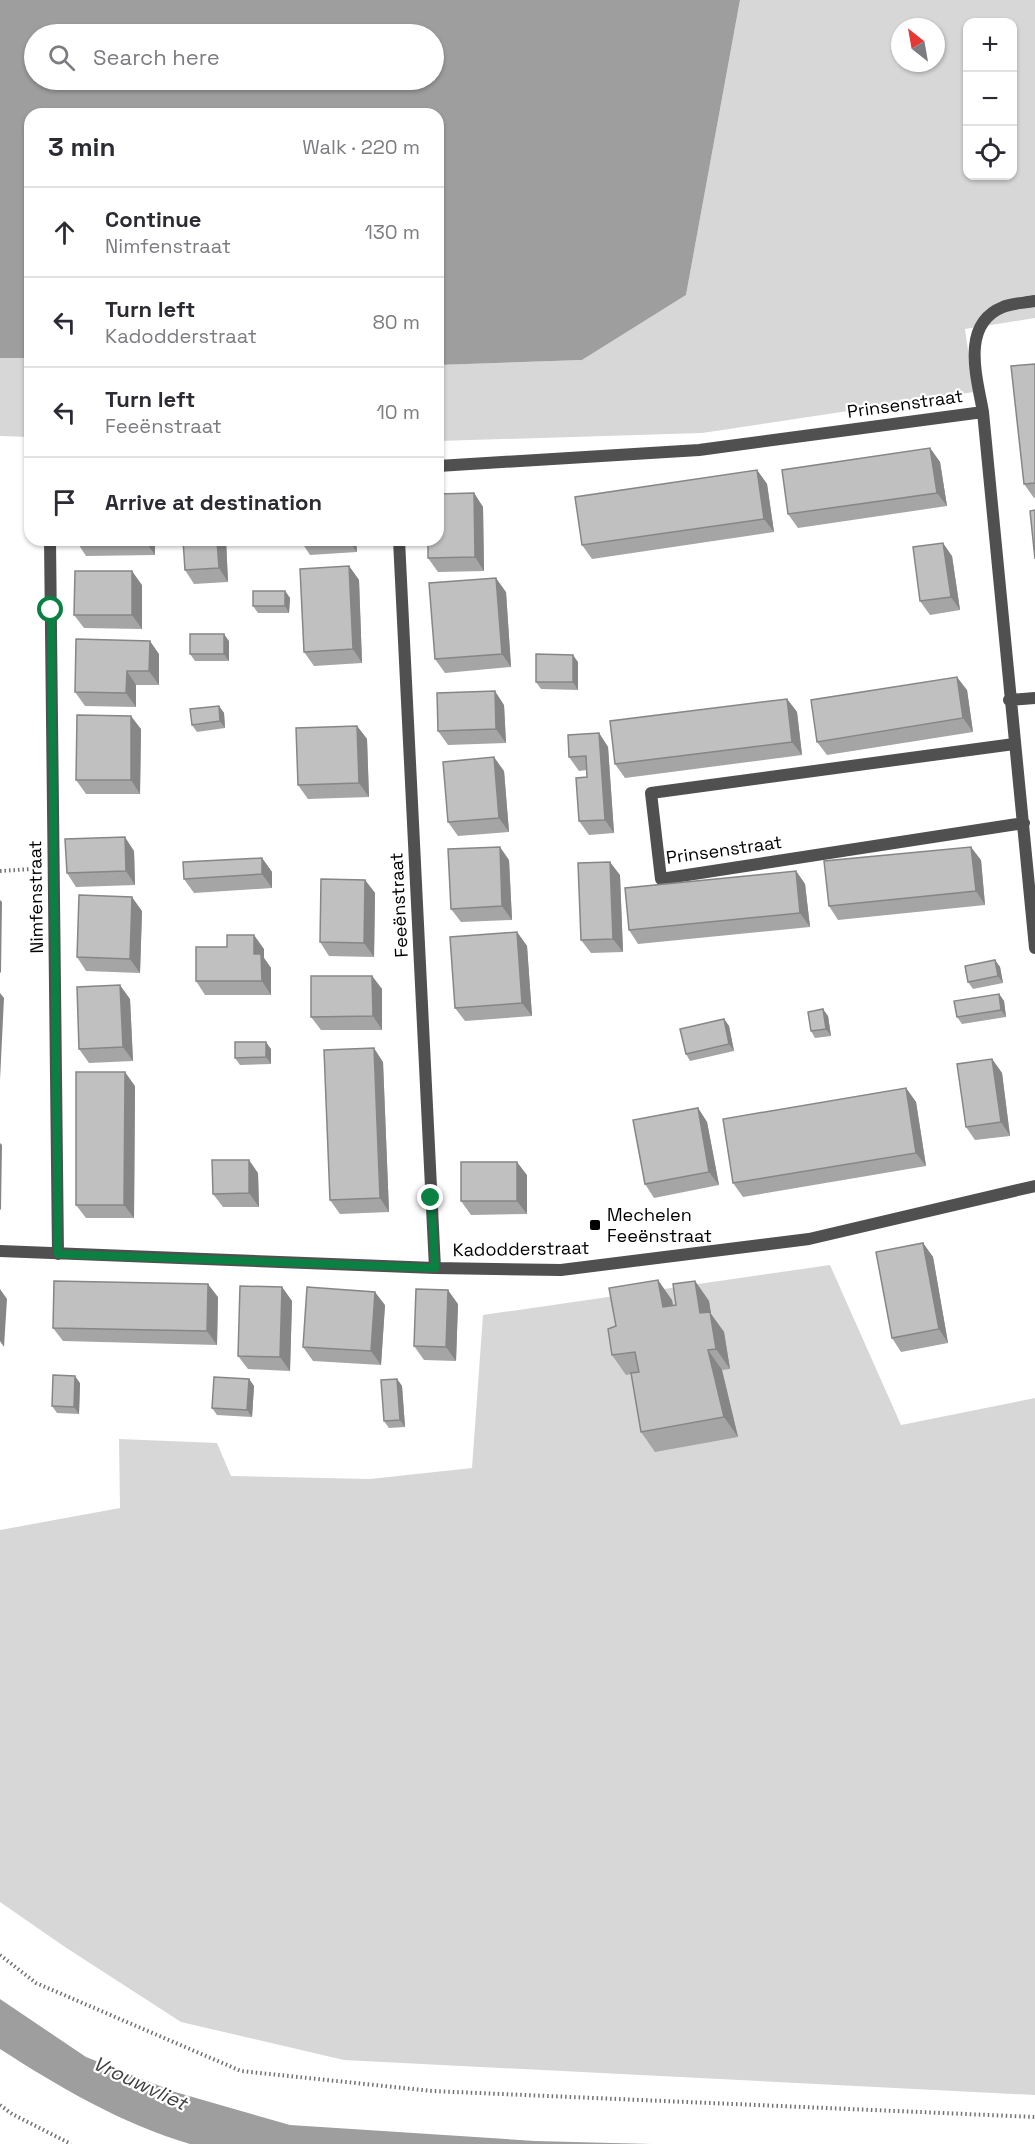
<!DOCTYPE html>
<meta charset="utf-8">
<style>
body{margin:0;font-family:"Space Grotesk",sans-serif;background:#f7f7f7;color:#2b2b33}
.controls{position:absolute;right:18px;top:18px;display:grid;overflow:hidden;border-radius:12px;box-shadow:0 2px 4px #0004}
.controls button{width:54px;height:54px;display:grid;place-items:center;padding:0;border:0;border-bottom:2px solid #e1e1e2;background:#fff;color:#2b2b33;font:30px sans-serif}
.compass{position:absolute;left:891px;top:18px;width:54px;height:54px;border-radius:50%;background:#fff;box-shadow:0 2px 4px #0004;rotate:329deg}
.stop{position:absolute;width:18px;height:18px;margin:-14px;border:4px solid #0b8043;border-radius:50%;background:#fff}
.stop.end{background:#0b8043;border-color:#fff;box-shadow:0 2px 6px #0008}
.list{margin:0;padding:0;list-style:none}
h2{display:flex;justify-content:space-between;align-items:center;height:78px;margin:0;padding:0 24px;font-size:26px}
h2 small{font-size:20px;font-weight:400;color:#7c7c81}
.list li{display:grid;grid-template-columns:39px 1fr auto;gap:18px;align-items:center;box-sizing:border-box;height:90px;padding:0 24px;border-top:2px solid #e1e1e2}
.list b{display:block;font-size:22px;white-space:nowrap}
.list p{margin:0;font-size:20px;white-space:nowrap;color:#7c7c81}
.list em{font-size:20px;font-style:normal;color:#7c7c81}
.icon{flex:none;width:33px;height:33px;fill:none;stroke:currentColor;stroke-width:2;stroke-linecap:round;stroke-linejoin:round}
.map{position:relative;flex:none;width:1035px;height:2144px;overflow:hidden}
.search{position:absolute;background:#fff;box-shadow:0 2px 4px #0004;left:24px;top:24px;width:420px;height:66px;display:flex;align-items:center;gap:15px;box-sizing:border-box;padding:0 21px;border-radius:33px;color:#7c7c81;font-size:22px}
.panel{position:absolute;background:#fff;box-shadow:0 2px 4px #0004;left:24px;top:108px;width:420px;height:438px;border-radius:18px}
.map>svg:first-child{display:block}
</style>
<div class="map">
<svg width="1035" height="2144" viewBox="0 0 1035 2144">
<rect width="100%" height="100%" fill="#fff"/>
<!-- green -->
<path fill="#d7d7d7" fill-rule="evenodd" d="M740 0H1035V318L965 329 974 392 702 433 438 441V365L582 360 686 295ZM968 22H1012V176H968ZM900 27H936V63H900Z
M0 358H30V437L0 436Z
M830 1265 901 1425 1035 1398V2095L344 2060 181 2022 65 1947 0 1902V1530L120 1508 119 1439 217 1443 231 1476 370 1479 472 1468 483 1315Z"/>
<!-- water -->
<path fill="#9e9e9e" fill-rule="evenodd" d="M0 0H740L686 295 582 360 438 365V114H30V358H0ZM34 34H434V80H34Z
M0 1999 86 2057 175 2092 290 2125 535 2141 652 2144H190C122 2124 59 2087 0 2049Z"/>
<g fill="none" stroke-linecap="round" stroke-linejoin="round">
<!-- path -->
<path stroke="#727272" stroke-width="4" stroke-dasharray="1.5 3" stroke-linecap="butt" d="M0 871 32 869
M0 1955 36 1983 241 2071 432 2091 1035 2117
M0 2105 12 2114 71 2144"/>
<!-- minor -->
<path stroke="#505050" stroke-width="12" d="M983 412C977 378 960 324 1003 307 1012 303 1025 303 1035 301
M438 466 699 450 983 412 1035 948
M50 540 58 1254
M399 540 435 1268
M1009 700 1035 698
M1014 744 651 793 661 879 1024 823
M0 1251 435 1268 561 1270 809 1239 1035 1186"/>
</g>
<!-- wall -->
<path fill="#a5a5a5" d="M1035 364V497L1034 498 1024 484Z
M930 448 940 462 947 506 798 528 788 514Z
M757 470 767 484 774 532 592 559 582 545Z
M474 493 483 507 484 571 438 572 428 558Z
M77 540H155V555L86 556 77 542Z
M183 540H226L228 582 194 584 185 570Z
M300 540H356L357 552 310 555Z
M952 556 960 610 930 615 920 601Z
M349 566 359 580 362 663 314 666 304 652Z
M142 585V629L84 628 74 615Z
M285 591 290 598 289 613H258L253 606Z
M506 592 511 667 445 673 435 659Z
M229 641V661H195L190 654Z
M159 654V685H136V707L85 706 75 692Z
M578 662V690L541 689 536 682Z
M967 690 973 732 827 755 817 742Z
M787 699 797 712 802 755 625 778 615 764Z
M504 705 506 743 448 745 438 731Z
M219 706 224 713 225 728 197 732 192 725Z
M357 726 367 739 369 797 308 799 298 785Z
M141 729 140 794H86L76 780Z
M599 733 608 747 614 833 589 835 579 821 587 777V770L579 771 569 757Z
M504 771 509 832 458 836 448 822Z
M134 851 135 885 76 887 67 873Z
M262 858 272 872V888L194 893 184 879Z
M509 860 512 920 461 922 451 909Z
M981 860 985 905 838 920 829 906Z
M796 871 805 884 810 927 638 944 629 930Z
M620 875 623 952 591 953 581 940Z
M365 880 375 893 374 957 329 956 320 942Z
M142 911 140 973 86 971 77 957Z
M517 932 527 946 532 1016 465 1021 455 1008Z
M227 947 264 949V958L271 968V995H205L196 981Z
M995 960 1000 967 1003 983 973 989 968 982Z
M372 976 382 989V1030H321L311 1017Z
M999 994 1004 1001 1006 1017 962 1024 957 1017Z
M130 999 133 1061 89 1063 79 1049Z
M828 1016 831 1036 815 1038 811 1031Z
M724 1019 729 1026 734 1051 690 1061 686 1054Z
M271 1049V1064L240 1065 235 1058Z
M992 1059 1002 1073 1010 1136 975 1140 966 1127Z
M383 1062 389 1212 340 1214 330 1200Z
M135 1086 134 1218H86L76 1205Z
M906 1088 916 1102 926 1166 743 1197 733 1183Z
M698 1108 707 1122 719 1185 654 1198 645 1184Z
M258 1173 259 1207H223L213 1194Z
M527 1175V1214L471 1215 461 1201Z
M923 1243 933 1257 948 1343 901 1352 892 1338Z
M695 1281 709 1301 711 1314 724 1332 730 1369 722 1370 738 1437 655 1452 641 1432 631 1374 626 1375 612 1355 672 1300 673 1306 676 1305Z
M282 1287 292 1301 290 1371 248 1369 238 1356Z
M218 1297 217 1345 63 1341 53 1328Z
M458 1304 456 1361 424 1360 414 1346Z
M385 1305 381 1365 313 1361 303 1347Z
M249 1379 254 1386 252 1417 217 1415 212 1408Z
M397 1379 402 1386 405 1427 389 1428 384 1421Z
M80 1383 79 1414 57 1413 52 1406Z"/>
<!-- shaded-wall -->
<path fill="#868686" d="M930 448 940 462 947 506 937 493Z
M757 470 767 484 774 532 764 519Z
M474 493 483 507 484 571 475 557Z
M145 540H155V555L145 541Z
M217 540H226L228 582 219 568Z
M348 540H356L357 552Z
M943 543 952 556 960 610 951 597Z
M349 566 359 580 362 663 353 649Z
M132 571 142 585V629L132 615Z
M496 578 506 592 511 667 502 654Z
M285 591 290 598 289 613 285 606Z
M224 634 229 641V661L224 654Z
M150 641 159 654V685L149 671Z
M573 655 578 662V690L573 682Z
M127 671 136 685V707L126 693Z
M957 677 967 690 973 732 963 718Z
M495 691 504 705 506 743 496 729Z
M787 699 797 712 802 755 792 742Z
M219 706 224 713 225 728 220 721Z
M131 716 141 729 140 794 131 780Z
M357 726 367 739 369 797 359 783Z
M599 733 608 747 614 833 605 820Z
M494 757 504 771 509 832 499 818Z
M125 837 134 851 135 885 126 871Z
M500 847 509 860 512 920 502 906Z
M971 847 981 860 985 905 976 891Z
M262 858 272 872V888L262 874Z
M610 862 620 875 623 952 613 939Z
M796 871 805 884 810 927 800 913Z
M365 880 375 893 374 957 364 943Z
M132 897 142 911 140 973 130 959Z
M0 900 2 902 1 973 0 972Z
M517 932 527 946 532 1016 522 1003Z
M254 935 264 949V958L271 968V995L262 981 254 954Z
M995 960 1000 967 1003 983 998 976Z
M372 976 382 989V1030L373 1016Z
M120 985 130 999 133 1061 123 1047Z
M0 993 4 998 0 1080Z
M999 994 1004 1001 1006 1017 1001 1010Z
M823 1009 828 1016 831 1036 826 1029Z
M724 1019 729 1026 734 1051 729 1044Z
M266 1042 271 1049V1064L266 1057Z
M374 1048 383 1062 389 1212 380 1198Z
M992 1059 1002 1073 1010 1136 1001 1122Z
M125 1072 135 1086 134 1218 124 1205Z
M906 1088 916 1102 926 1166 916 1153Z
M698 1108 707 1122 719 1185 709 1172Z
M0 1143 2 1145 1 1210 0 1209Z
M249 1160 258 1173 259 1207 249 1193Z
M517 1162 527 1175V1214L517 1201Z
M923 1243 933 1257 948 1343 939 1329Z
M658 1280 672 1300 677 1327 663 1307Z
M695 1281 709 1301 711 1314 724 1332 730 1369 716 1349 700 1313Z
M208 1284 218 1297 217 1345 207 1331Z
M282 1287 292 1301 290 1371 280 1357Z
M0 1289 7 1299 4 1347 0 1341Z
M448 1290 458 1304 456 1361 446 1347Z
M375 1292 385 1305 381 1365 371 1351Z
M708 1350 722 1370 738 1437 724 1417Z
M75 1376 80 1383 79 1414 74 1407Z
M249 1379 254 1386 252 1417 247 1410Z
M397 1379 402 1386 405 1427 400 1420Z"/>
<!-- building -->
<path fill="#c0c0c0" stroke="#868686" stroke-width="1.5" d="M1035 364V483L1024 484 1011 366Z
M930 448 937 493 788 514 782 470Z
M757 470 764 519 582 545 575 497Z
M474 493 475 557 428 558V540H438V494Z
M1035 510V559L1030 511Z
M77 540H145V541L77 542Z
M183 540H217L219 568 185 570Z
M300 540H324L300 541Z
M943 543 951 597 920 601 913 547Z
M349 566 353 649 304 652 300 569Z
M75 571H132V615H74Z
M496 578 502 654 435 659 429 583Z
M253 591H285V606H253Z
M190 634H224V654H190Z
M76 639 150 641 149 671H127L126 693 75 692Z
M536 654 573 655V682H536Z
M957 677 963 718 817 742 811 700Z
M495 691 496 729 438 731 437 693Z
M787 699 792 742 615 764 610 721Z
M219 706 220 721 192 725 190 709Z
M77 715 131 716V780H76Z
M357 726 359 783 298 785 296 728Z
M599 733 605 820 579 821 576 778 587 777 586 756 569 757 568 735Z
M494 757 499 818 448 822 443 762Z
M125 837 126 871 67 873 65 839Z
M500 847 502 906 451 909 448 849Z
M971 847 976 891 829 906 824 861Z
M262 858V874L184 879 183 862Z
M610 862 613 939 581 940 578 863Z
M796 871 800 913 629 930 625 888Z
M321 879 365 880 364 943 320 942Z
M79 895 132 897 130 959 77 957Z
M517 932 522 1003 455 1008 450 937Z
M227 935H254V954H261L262 981H196V947H227Z
M995 960 998 976 968 982 965 966Z
M311 976H372L373 1016 311 1017Z
M120 985 123 1047 79 1049 77 987Z
M999 994 1001 1010 957 1017 954 1001Z
M823 1009 826 1029 811 1031 808 1012Z
M724 1019 729 1044 686 1054 680 1029Z
M235 1042H266V1057L235 1058Z
M374 1048 380 1198 330 1200 324 1050Z
M992 1059 1001 1122 966 1127 957 1064Z
M76 1072H125L124 1205H76Z
M906 1088 916 1153 733 1183 723 1119Z
M698 1108 709 1172 645 1184 633 1120Z
M212 1160H249V1193L213 1194Z
M461 1162H517V1201H461Z
M923 1243 939 1329 892 1338 876 1252Z
M658 1280 663 1307 676 1305 673 1284 695 1281 700 1313 710 1312 716 1349 708 1350 724 1417 641 1432 631 1373 639 1372 635 1352 612 1355 608 1329 616 1326 609 1288Z
M54 1281 208 1284 207 1331 53 1328Z
M240 1286 282 1287 280 1357 238 1356Z
M307 1287 375 1292 371 1351 303 1347Z
M416 1289 448 1290 446 1347 414 1346Z
M53 1375 75 1376 74 1407 52 1406Z
M214 1377 249 1379 247 1410 212 1408Z
M397 1379 400 1420 384 1421 381 1380Z"/>
<g fill="none" stroke-linecap="round" stroke-linejoin="round">
<!-- route -->
<path stroke="#0b8043" stroke-width="8" d="M51 610 58 1254 435 1268 431 1198"/>
</g>
<!-- markers -->
<rect fill="#000" stroke="#fff" stroke-width="2" x="589" y="1219" width="12" height="12" rx="3"/>
<g text-anchor="middle" stroke-width="4.5" stroke-linejoin="round" paint-order="stroke">
<!-- street labels -->
<g font-size="18" fill="#000" stroke="#fff">
<text transform="translate(905 404) rotate(-8)" y="6">Prinsenstraat</text>
<text transform="translate(724 850) rotate(-8)" y="6">Prinsenstraat</text>
<text transform="translate(36 897) rotate(-91)" y="6">Nimfenstraat</text>
<text transform="translate(399 905) rotate(-93)" y="6">Feeënstraat</text>
<text transform="translate(521 1249) rotate(-1)" y="6">Kadodderstraat</text>
</g>
<!-- poi labels -->
<g font-size="18" fill="#000" stroke="#fff" text-anchor="start">
<text x="607" y="1221">Mechelen<tspan x="607" dy="21">Feeënstraat</tspan></text>
</g>
<!-- water labels -->
<g font-size="20" font-style="italic" fill="#3f3f3f" stroke="#fff">
<text transform="translate(140 2083) rotate(25)" y="7">Vrouwvliet</text>
</g>
</g>
</svg>
<div class="controls">
<button>+</button>
<button>−</button>
<button><svg class="icon" aria-label="locate" viewBox="0 0 24 24"><circle cx="12" cy="12" r="6"/><path d="M12 2v4M12 18v4M2 12h4M18 12h4"/></svg></button>
</div>
<svg class="compass" viewBox="-18 -18 36 36"><path d="M0-13l5 13h-10z" fill="#e53935"/><path d="M0 13l5-13h-10z" fill="#7c7c81"/></svg>
<div class="stop" style="left:51px;top:610px"></div>
<div class="stop end" style="left:431px;top:1198px"></div>
<div class="search"><svg class="icon" aria-label="search" viewBox="0 0 24 24"><circle cx="10" cy="10" r="6"/><path d="M15 15l6 6"/></svg>Search here</div>
<section class="panel">
<h2>3 min<small>Walk · 220 m</small></h2>
<ul class="list">
<li><svg class="icon" aria-label="ahead" viewBox="0 0 24 24"><path d="M12 20V5M6 11l6-6 6 6"/></svg><div><b>Continue</b><p>Nimfenstraat</p></div><em>130 m</em></li>
<li><svg class="icon" aria-label="left" viewBox="0 0 24 24"><path d="M17 20v-9H6M10 6l-5 5 5 5"/></svg><div><b>Turn left</b><p>Kadodderstraat</p></div><em>80 m</em></li>
<li><svg class="icon" aria-label="left" viewBox="0 0 24 24"><path d="M17 20v-9H6M10 6l-5 5 5 5"/></svg><div><b>Turn left</b><p>Feeënstraat</p></div><em>10 m</em></li>
<li><svg class="icon" aria-label="arrive" viewBox="0 0 24 24"><path d="M6 21V4h12l-3 4 3 4H6"/></svg><div><b>Arrive at destination</b></div></li>
</ul>
</section>
</div>
